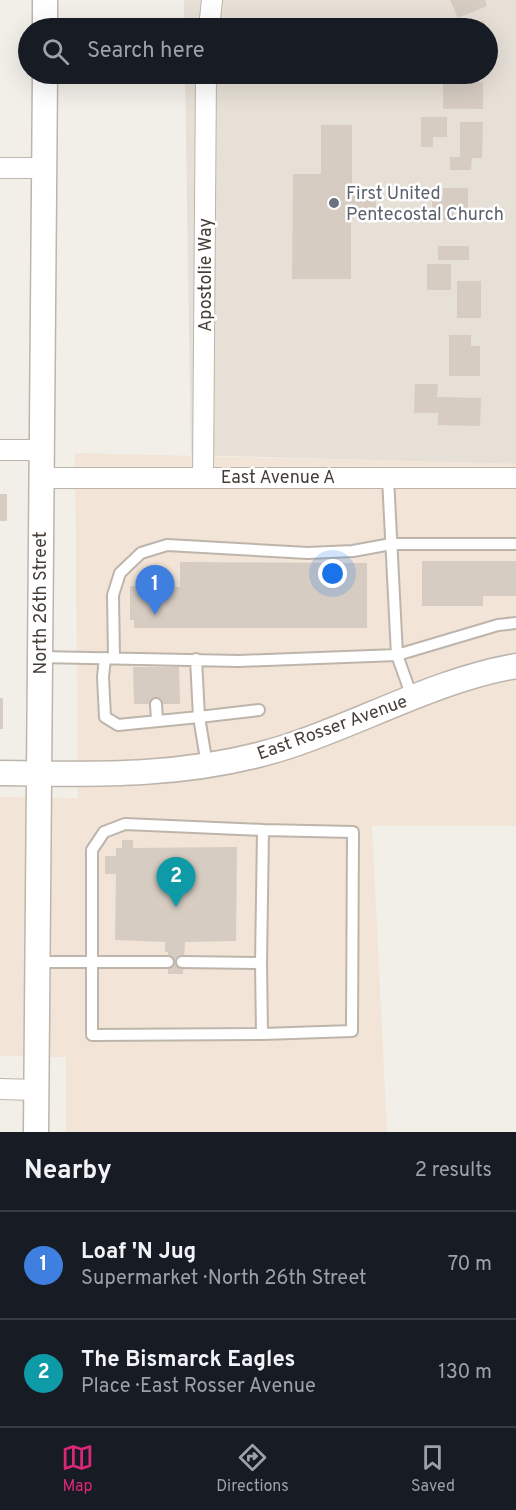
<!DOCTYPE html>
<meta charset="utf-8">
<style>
body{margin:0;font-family:Overpass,sans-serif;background:#20242c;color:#f1f3f6}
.you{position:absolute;left:333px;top:574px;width:21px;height:21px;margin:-15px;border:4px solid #fff;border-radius:50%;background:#1a73e8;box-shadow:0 0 0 9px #1a73e833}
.badge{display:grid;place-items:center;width:39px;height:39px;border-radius:50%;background:#db2777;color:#fff;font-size:20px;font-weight:700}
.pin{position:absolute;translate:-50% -50px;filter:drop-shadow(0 2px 3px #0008)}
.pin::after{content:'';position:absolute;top:32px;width:21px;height:18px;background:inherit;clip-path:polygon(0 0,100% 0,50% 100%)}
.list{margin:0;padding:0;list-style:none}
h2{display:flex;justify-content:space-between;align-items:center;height:78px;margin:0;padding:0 24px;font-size:26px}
h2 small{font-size:20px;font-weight:400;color:#9ea1a6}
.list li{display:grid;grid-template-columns:39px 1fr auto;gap:18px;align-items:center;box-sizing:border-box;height:108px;padding:0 24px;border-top:2px solid #363941}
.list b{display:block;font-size:22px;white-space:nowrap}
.list p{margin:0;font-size:20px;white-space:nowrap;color:#9ea1a6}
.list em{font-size:20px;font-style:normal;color:#9ea1a6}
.icon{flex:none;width:33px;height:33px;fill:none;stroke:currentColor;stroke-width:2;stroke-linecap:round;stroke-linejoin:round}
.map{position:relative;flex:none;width:516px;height:1132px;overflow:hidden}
.search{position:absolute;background:#171b24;box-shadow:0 6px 24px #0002;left:18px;right:18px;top:18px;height:66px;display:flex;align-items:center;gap:15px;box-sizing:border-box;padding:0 21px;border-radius:33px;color:#9ea1a6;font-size:22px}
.sheet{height:294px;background:#171b24}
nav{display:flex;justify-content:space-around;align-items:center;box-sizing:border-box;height:84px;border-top:2px solid #363941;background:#171b24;font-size:16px;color:#9ea1a6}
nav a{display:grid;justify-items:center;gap:3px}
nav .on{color:#db2777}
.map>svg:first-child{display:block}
</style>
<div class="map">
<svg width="516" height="1132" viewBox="0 0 516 1132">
<rect width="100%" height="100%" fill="#f2efe9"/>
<!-- residential -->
<path fill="#e6e0d7" d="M184 0H516V464L191 455 185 74H488V28H184Z"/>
<!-- commercial -->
<path fill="#f2e4d6" d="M75 453 516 464V826H372L387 1132H66V1057L0 1056V797L78 798Z"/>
<!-- building -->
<path fill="#d6ccc2" d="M450 0H485L487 6 458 18Z
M462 21H484V28H462Z
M443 82H483V109H443Z
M421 117H447V137H433V147H421Z
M460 122H483L482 158H472L471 170H450V157H460Z
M321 125H352V189H376V216H351V279H292L293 174H321Z
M443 188H468V210H455V220H432V196H443Z
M438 246H469V260H438Z
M427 264H451V290H427Z
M457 281H481V318H457Z
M449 335H471V346H480V376H449Z
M415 384H438L437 397 481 398 480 426 438 425V413H414Z
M0 494H7V521H0Z
M422 561H516V596H483V606H422Z
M180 562 367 563V628H134V620H130V586L180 587Z
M133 667H179L180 704H134Z
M0 698H3V729H0Z
M122 840H133V848L237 847 236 941 185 942 183 974H168V952H165V942L115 940 116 874H105V856H116V848H122Z"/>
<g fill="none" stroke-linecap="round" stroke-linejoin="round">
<!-- service casing -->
<g stroke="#bdb5ac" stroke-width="14">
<path id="service" d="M388 478 397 655 412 697
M39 657 239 661 397 655 498 625 516 623
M105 658 103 677 105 717 118 725 199 717 207 765
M114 658 113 595 120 573 141 553 167 545 308 553 353 551 391 544H516
M196 659 199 717 259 710
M156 704 157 721
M38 962H168
M182 962 261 963 263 830 125 824 104 832 92 850V1035L262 1034 261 963
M262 1034 352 1031 353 832 263 830"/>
</g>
<!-- minor casing -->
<g stroke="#bdb5ac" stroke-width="22">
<path id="minor" d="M209 28 212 0
M0 168H44
M0 450H40
M203 477 206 74
M40 478H516
M0 1089 36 1090"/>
</g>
<!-- tertiary casing -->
<g stroke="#bdb5ac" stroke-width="27">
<path id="tertiary" d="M45 28V0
M0 773C97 775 195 777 289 746 365 721 436 680 516 666
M36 1132 45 74"/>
</g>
<!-- service -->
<use href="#service" stroke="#fff" stroke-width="10"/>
<!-- minor -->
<use href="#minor" stroke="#fff" stroke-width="20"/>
<!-- tertiary -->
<use href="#tertiary" stroke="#fff" stroke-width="24"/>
</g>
<!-- markers -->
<circle fill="#6b7280" stroke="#fff" stroke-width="2" cx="334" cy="203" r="6"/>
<g text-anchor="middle" stroke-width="5" stroke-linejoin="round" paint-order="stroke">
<!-- worship labels -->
<g font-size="18" fill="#5b616d" stroke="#fff" text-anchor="start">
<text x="346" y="199">First United<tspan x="346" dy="21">Pentecostal Church</tspan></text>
</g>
<!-- street labels -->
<g font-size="18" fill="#453f38" stroke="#fff">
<text transform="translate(205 275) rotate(-90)" y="6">Apostolie Way</text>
<text x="278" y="483">East Avenue A</text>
<text transform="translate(40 603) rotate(-90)" y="6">North 26th Street</text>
<text transform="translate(332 727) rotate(-20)" y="6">East Rosser Avenue</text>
</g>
</g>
</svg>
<div class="you"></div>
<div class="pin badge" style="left:155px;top:615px;background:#3f7fe0">1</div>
<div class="pin badge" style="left:176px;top:907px;background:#0f9aa8">2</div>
<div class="search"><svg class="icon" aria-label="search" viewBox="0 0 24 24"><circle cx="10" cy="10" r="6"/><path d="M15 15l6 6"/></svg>Search here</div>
</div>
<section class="sheet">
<h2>Nearby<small>2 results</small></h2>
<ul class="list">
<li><span class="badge" style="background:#3f7fe0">1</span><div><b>Loaf 'N Jug</b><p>Supermarket · North 26th Street</p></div><em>70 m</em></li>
<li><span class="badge" style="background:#0f9aa8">2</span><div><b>The Bismarck Eagles</b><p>Place · East Rosser Avenue</p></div><em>130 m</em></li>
</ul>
</section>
<nav>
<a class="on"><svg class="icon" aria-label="map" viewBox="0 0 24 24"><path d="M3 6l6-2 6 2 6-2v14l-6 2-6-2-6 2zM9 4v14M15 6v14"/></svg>Map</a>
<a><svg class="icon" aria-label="directions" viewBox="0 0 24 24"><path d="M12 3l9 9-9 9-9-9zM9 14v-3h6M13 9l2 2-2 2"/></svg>Directions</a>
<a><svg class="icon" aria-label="saved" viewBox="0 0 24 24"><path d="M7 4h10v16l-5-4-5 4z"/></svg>Saved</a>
</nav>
